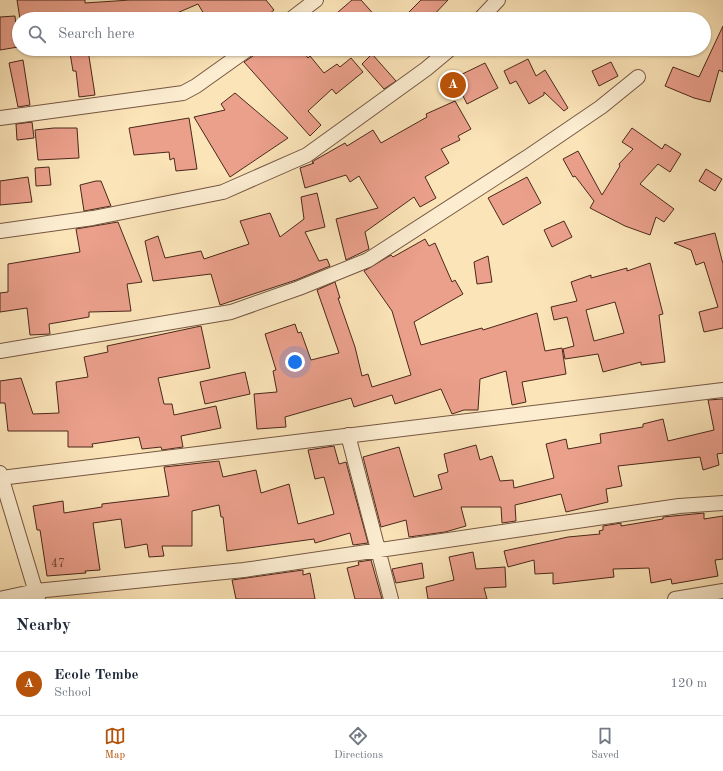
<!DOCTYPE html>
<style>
body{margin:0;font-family:"Old Standard TT",serif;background:#f2f2f3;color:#1f2937}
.you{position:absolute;left:295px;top:362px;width:14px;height:14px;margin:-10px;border:3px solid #fff;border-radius:50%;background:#1a73e8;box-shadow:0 0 0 6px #1a73e833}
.badge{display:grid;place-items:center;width:26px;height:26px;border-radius:50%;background:#b45309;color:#fff;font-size:13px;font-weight:700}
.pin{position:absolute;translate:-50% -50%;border:2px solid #fff;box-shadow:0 1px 4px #0006}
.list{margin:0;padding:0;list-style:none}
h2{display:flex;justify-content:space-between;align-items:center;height:52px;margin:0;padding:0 16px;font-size:17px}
h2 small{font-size:13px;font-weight:400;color:#747a83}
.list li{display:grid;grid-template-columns:26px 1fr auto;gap:12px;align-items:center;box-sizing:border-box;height:64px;padding:0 16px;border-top:1px solid #e0e1e3}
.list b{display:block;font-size:15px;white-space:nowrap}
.list p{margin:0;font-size:13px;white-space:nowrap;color:#747a83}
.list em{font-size:13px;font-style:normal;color:#747a83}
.icon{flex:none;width:22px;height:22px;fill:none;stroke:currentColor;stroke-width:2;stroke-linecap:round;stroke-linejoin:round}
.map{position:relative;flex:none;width:723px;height:599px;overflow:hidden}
.search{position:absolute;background:#fff;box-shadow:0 1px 3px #0004;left:12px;right:12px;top:12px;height:44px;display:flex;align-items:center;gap:10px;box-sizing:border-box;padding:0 14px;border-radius:22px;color:#747a83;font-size:15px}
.sheet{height:116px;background:#fff}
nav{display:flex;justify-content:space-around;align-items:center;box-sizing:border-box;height:56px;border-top:1px solid #e0e1e3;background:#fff;font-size:11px;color:#747a83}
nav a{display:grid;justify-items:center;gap:2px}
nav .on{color:#b45309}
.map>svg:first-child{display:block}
</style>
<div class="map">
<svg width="723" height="599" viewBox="0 0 723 599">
<rect width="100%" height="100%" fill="#fbe4b8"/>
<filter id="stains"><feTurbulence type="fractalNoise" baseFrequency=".005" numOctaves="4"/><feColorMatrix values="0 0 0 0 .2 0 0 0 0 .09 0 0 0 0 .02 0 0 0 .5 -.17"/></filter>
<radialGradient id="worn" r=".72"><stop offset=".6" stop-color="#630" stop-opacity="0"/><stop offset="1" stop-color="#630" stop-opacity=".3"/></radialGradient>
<!-- building -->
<path fill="#eba08c" stroke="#4a281a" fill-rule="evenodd" d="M17 0H85V3L130 0H266L274 10 263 19H207L198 4 170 16 157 19H20Z
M352 0H361L378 19H330Z
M421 0H448L430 19H402Z
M15 16 18 47 0 50V17Z
M723 26V72L719 70 710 102 694 98 665 86 673 67 699 77Z
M256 49H301L308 58 310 56 324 73 337 64 340 67 351 58 363 72 336 94 332 89 308 111 321 125 310 136 244 62 253 56Z
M88 50 95 95 79 97 76 71H73L70 53Z
M372 54 396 81 384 89 362 64Z
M528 59 536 76 545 70 568 108 564 111 544 92V95L529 104 516 81 510 84 504 71Z
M23 60 30 105 18 107 9 63Z
M611 62 618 76 599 86 592 71Z
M485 63 498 88 467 104 454 78Z
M235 93 288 138 230 177 194 117 225 110 221 104Z
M455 101 471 129 458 136 460 140 441 149 449 163 425 177 436 198 420 207 414 197 365 232 369 249 346 260 336 219 378 208 359 176 350 182 346 175 305 188 300 168 314 163 312 162 315 160 345 143 347 146 373 130 381 143 427 117 426 114Z
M189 118 197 169 176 171 174 158 170 160 169 152 134 155 129 128Z
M32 122 34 138 17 140 16 124Z
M54 128H77L79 158 38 160 35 130Z
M632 128 662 149 665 144 681 154 670 172 658 164 640 184 674 209 664 222 656 217 650 235 625 226 590 208 594 201 575 176 573 177 563 159 578 151 602 195 620 166 619 164 633 149 622 142Z
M49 167 51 185 36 186 35 168Z
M706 169 722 179 715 191 699 181Z
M28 177 32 202 0 205V181Z
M527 177 541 203 503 225 488 198Z
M96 181H101L111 206 84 211 80 185Z
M317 193 325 227 305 232 319 261 327 259 330 266 296 280 220 305 211 274 153 281 145 241 158 236 165 258 201 251 204 259 249 244 240 221 270 213 280 237 304 219 301 197Z
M564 221 572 237 552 247 544 230Z
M118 222 142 282 127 284 131 311 89 312V317L49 324 50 334 30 335 27 308 0 312V293L8 292V264L80 252 76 229Z
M715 233 723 264V328L704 332 699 312 718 307 704 262 696 265 691 250 674 243Z
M425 239 429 246 435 243 452 282 455 280 463 294 414 322 421 345 482 328 483 330 537 313 545 351 562 348 566 374 522 382 526 402 512 405 506 371 480 379 478 410H464L452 414 441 389 395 404 392 395 354 407 351 398 285 417 286 427 257 429 254 394 277 392 273 371 276 370 265 334 295 324 298 333 301 332 311 360 339 353 317 290 335 282 340 298H338L355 347 362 376 368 374 372 387 411 375 392 311 364 271 391 255 393 257Z
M488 256 492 282 477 284 474 262Z
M650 263 663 314 659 315 665 362 641 365V362L603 372 598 354 565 359 563 349 574 346 567 317 554 320 551 307 577 301 571 282 591 275V278L627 268V271ZM615 302 624 333 594 341 586 310Z
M201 326 210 368 158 378 164 404H172L174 415 216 406 221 428 181 436 183 447 162 450 161 447 142 449 139 437 92 444 93 447H68V431H8L5 403H0V381L21 378 33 414 59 413 56 382 88 377 84 357 108 352 107 346Z
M245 372 250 394 205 404 200 382Z
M723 399V453L717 454 719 465 703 470 700 457 618 466 622 486 606 489 608 502 566 512 561 494 515 505 516 521 502 523 501 507H461L466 526 445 532 409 537 406 520 381 527 363 457 399 447 414 497 442 489 438 475 448 472 444 454 476 445 480 460 492 456 500 481 513 480 514 488 554 478 546 444 566 439 568 449 601 443 600 434 643 427V424L663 419 668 441 714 430 708 400Z
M334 446 339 464 346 462 368 543 353 545 350 533 315 543 314 539 227 551 223 517H221L219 505 192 511V546H162L164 556 149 557 147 544 125 548 121 519 93 523 100 570 85 571 86 573 47 576 40 530H37L33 506 63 501 64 513 102 507V504L169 496 164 467 219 461 223 477 256 470 261 493 289 484 298 524 334 514 324 477 315 479 308 450Z
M704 513V519L723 516V559L715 560 718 576 672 584 671 579 651 583 649 568 613 569 614 577 553 584V573L535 574 534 560 508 567 504 551 568 537 600 534 599 531 603 530V526L621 523V526L663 519V517Z
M473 552 476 569 505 567 506 587 484 588 487 599H428L426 587 454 580 449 557Z
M371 560 382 599H355L347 568 359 565 358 562Z
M422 563 424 578 396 583 392 569Z
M303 570V575L310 573 315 599H236L232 580Z"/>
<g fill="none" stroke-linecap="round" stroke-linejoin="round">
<!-- minor casing -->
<g stroke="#765742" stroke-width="16">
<path id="minor" d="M291 19 316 0
M480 19 498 0
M0 118 183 93 196 86 248 49
M0 231 93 218 223 192 307 155 426 69 450 49
M0 351 231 312 299 288 368 260 526 158 601 107 638 77
M348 435 391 599
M0 473 38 599
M0 478 723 390
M0 599 36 591 244 570 679 506 723 503
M675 599 723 591"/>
</g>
<!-- minor -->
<use href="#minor" stroke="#fcedd1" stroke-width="14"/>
</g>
<g text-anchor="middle" stroke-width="4" stroke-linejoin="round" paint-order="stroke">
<!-- number labels -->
<g font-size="12" fill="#724636">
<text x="58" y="567">47</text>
</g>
</g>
<rect width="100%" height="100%" filter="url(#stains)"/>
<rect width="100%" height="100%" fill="url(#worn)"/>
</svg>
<div class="you"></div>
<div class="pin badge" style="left:453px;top:85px">A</div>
<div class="search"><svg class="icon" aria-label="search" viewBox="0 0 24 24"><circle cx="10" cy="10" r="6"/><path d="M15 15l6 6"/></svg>Search here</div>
</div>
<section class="sheet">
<h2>Nearby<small></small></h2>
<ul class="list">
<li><span class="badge">A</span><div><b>Ecole Tembe</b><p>School</p></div><em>120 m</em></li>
</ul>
</section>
<nav>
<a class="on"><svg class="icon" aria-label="map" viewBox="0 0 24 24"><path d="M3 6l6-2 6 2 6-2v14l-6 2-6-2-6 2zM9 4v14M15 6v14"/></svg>Map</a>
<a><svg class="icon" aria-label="directions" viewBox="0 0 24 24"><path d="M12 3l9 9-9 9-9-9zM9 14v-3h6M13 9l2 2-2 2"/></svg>Directions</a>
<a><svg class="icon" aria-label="saved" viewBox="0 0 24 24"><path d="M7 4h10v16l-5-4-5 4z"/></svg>Saved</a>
</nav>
